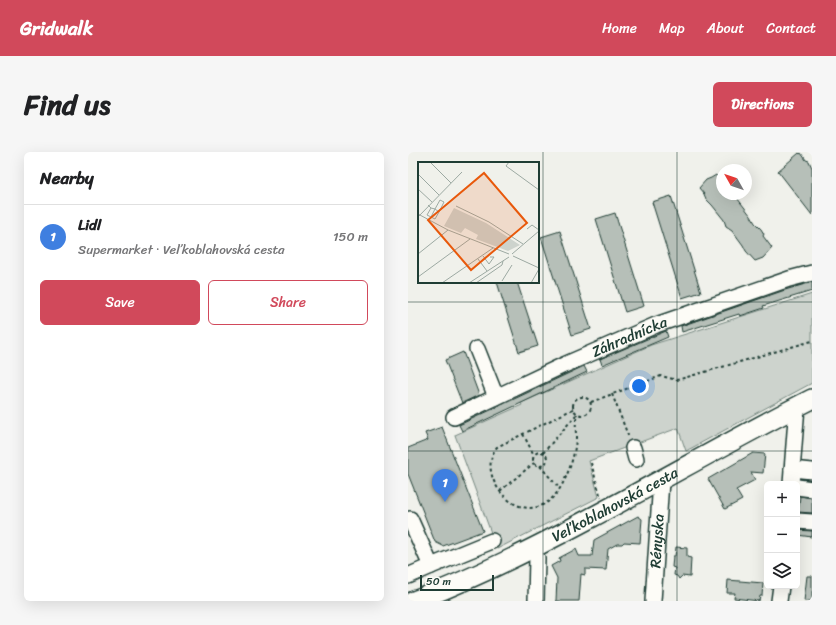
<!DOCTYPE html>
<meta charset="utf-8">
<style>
body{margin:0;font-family:Sriracha,sans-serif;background:#f6f6f6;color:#202124}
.controls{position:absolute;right:12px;bottom:12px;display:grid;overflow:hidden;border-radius:6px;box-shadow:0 4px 16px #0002}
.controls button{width:36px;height:36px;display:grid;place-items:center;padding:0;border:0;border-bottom:1px solid #e0e0e0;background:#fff;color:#202124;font:20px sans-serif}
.compass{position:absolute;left:308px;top:12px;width:36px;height:36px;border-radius:50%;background:#fff;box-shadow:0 4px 16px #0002;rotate:310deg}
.scale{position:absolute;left:12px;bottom:10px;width:74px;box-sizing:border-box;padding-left:4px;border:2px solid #1f3d34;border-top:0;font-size:11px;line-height:14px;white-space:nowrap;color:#1f3d34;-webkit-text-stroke:3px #fdfcf7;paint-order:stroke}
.you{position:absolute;left:231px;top:234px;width:14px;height:14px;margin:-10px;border:3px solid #fff;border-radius:50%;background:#1a73e8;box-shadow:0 0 0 6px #1a73e833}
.badge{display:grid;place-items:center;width:26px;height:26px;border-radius:50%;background:#d1495b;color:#fff;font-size:13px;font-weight:700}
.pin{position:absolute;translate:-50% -33px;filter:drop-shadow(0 1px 2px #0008)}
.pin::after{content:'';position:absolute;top:21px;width:14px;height:12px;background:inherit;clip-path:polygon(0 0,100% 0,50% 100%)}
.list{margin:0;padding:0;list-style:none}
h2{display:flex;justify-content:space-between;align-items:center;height:52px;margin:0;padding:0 16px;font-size:17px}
h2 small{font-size:13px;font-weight:400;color:#757577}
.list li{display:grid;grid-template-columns:26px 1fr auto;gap:12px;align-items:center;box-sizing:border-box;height:64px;padding:0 16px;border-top:1px solid #e0e0e0}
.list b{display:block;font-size:15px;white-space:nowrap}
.list p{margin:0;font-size:13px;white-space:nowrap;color:#757577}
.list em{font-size:13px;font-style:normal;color:#757577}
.actions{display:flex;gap:8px;padding:12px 16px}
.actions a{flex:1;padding:9px 0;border:1px solid #d1495b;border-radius:6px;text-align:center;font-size:14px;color:#d1495b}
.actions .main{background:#d1495b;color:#fff}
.icon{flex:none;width:22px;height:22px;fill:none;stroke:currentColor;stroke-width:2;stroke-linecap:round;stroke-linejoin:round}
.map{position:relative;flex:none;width:404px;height:449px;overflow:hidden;border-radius:6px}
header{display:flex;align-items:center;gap:24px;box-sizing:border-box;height:56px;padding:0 20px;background:#d1495b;color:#fff}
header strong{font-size:19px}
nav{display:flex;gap:22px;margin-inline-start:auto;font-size:14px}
.intro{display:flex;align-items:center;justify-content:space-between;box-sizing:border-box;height:96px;padding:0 24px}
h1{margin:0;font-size:28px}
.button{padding:10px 18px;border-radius:6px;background:#d1495b;color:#fff;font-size:14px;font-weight:700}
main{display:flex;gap:24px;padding:0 24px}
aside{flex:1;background:#fff;border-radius:6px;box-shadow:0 4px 16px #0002}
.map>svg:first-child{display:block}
</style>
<header>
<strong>Gridwalk</strong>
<nav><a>Home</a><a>Map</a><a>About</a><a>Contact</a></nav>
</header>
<div class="intro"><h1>Find us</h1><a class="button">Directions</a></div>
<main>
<aside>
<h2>Nearby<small></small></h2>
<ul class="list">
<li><span class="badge" style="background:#3f7fe0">1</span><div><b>Lidl</b><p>Supermarket · Veľkoblahovská cesta</p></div><em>150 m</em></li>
</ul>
<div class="actions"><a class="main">Save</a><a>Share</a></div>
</aside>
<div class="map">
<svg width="404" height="449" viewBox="0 0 404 449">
<rect width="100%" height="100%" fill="#f0f1eb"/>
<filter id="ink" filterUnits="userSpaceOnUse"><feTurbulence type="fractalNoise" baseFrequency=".025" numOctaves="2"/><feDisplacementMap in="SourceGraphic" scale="8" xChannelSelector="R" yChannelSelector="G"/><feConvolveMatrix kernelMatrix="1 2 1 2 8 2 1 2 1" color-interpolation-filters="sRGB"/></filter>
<g filter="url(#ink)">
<!-- green -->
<path fill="#cdd3cd" stroke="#768880" d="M404 142V231L278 299 270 276 181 309 191 345 89 397 47 283 114 253 113 251 243 193Z"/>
<!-- building -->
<path fill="#b6bfb8" stroke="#1f3d34" d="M391 1 392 2 393 1 398 8 401 9 404 16V63L370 19Z
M308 23 314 30V42H326L343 64 347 71 353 77 356 82 355 84 364 96 355 106 347 109 338 99 335 93 324 78 318 74 316 68 304 53 298 47 296 42 291 36 298 28 303 26Z
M263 44 293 140 274 146 244 50Z
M207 61 236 154 217 160 188 67Z
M152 79 183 177 164 183 133 85Z
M89 130H109L130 194 111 200Z
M404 130V139L355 154 356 156 332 164 331 162 274 180 273 174 377 138Z
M258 179 260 185 194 213 192 207Z
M55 200 71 243 54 251 37 208Z
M176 214 179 220 54 279 51 273Z
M34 275 75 379 35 394 27 390 0 322V296L20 288 17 281Z
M345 301 357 302 355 321 343 320 347 328 328 338 334 348 317 357 300 327Z
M392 344 404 346V361L390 360Z
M230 364 234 367 232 391 216 390 214 392H209L200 397 198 418 177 417V423L173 422 171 449H148L149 426 143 414 152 409 151 406 168 397 171 404H184L186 388Z
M389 378 404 379V385L389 383Z
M268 395 279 396V405L283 406 282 425 274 424 271 427 269 424 266 423 267 416 264 415 265 404H267Z
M399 424H404V449H396Z
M320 428 355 431 354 444H352L351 449 326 446 327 441H319Z"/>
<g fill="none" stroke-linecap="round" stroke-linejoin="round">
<!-- minor casing -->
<g stroke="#1f3d34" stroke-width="18">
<g id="minor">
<path d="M69 197 88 245"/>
<path id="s1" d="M46 265 156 213 248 173 381 127 404 121"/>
<path d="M225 296 228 307"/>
<path d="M384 317 404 319"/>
<path d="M383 332 389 254"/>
<path d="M389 335 404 337"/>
<path d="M389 369 404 370"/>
<path d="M124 397 129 406 128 449"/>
<path d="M23 414 84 389"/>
<path d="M0 424 23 414 2 367"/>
<path id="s2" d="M245 449 253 329"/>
<path d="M371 449 373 434"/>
</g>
</g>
<!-- major casing -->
<g stroke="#1f3d34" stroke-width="22">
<g id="major">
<path id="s3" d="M6 449C65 427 121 399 177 369 253 329 327 286 404 247"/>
</g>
</g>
<!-- path -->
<path stroke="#1f3d34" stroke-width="2" stroke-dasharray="3 3" stroke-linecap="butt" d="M204 242 221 286
M165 254a9 9 0 1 1 18 0a9 9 0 1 1-18 0Z
M183 250 253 224 269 228 404 189
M165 257 89 295C62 328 126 394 157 327 163 314 167 301 168 286 168 278 167 270 169 262
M115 282 126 303
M125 307a7 7 0 1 1 14 0a7 7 0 1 1-14 0Z
M135 301 168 263
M183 311 193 346
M132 314 152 337
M92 339 126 311"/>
<!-- minor -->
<use href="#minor" stroke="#fdfcf7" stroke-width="15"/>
<!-- major -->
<use href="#major" stroke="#fdfcf7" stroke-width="19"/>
</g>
</g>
<!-- grid -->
<path fill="none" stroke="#1f3d34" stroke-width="1" stroke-opacity="0.55" d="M135 0V449M269 0V449M0 150H404M0 299H404"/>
<g text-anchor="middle" stroke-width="4" stroke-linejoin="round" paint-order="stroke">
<!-- street labels -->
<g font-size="15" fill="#1f3d34" stroke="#fdfcf7">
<text dy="5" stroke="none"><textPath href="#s1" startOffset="193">Záhradnícka</textPath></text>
<text dy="5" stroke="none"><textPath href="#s3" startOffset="223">Veľkoblahovská cesta</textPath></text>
<text dy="5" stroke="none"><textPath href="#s2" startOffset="60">Rényska</textPath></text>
</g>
</g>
<!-- overview -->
<g transform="translate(10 10)">
<rect width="121" height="121" fill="#f0f1eb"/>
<path d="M36 46 68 61 102 83 90 89 58 77 60 73 47 66 43 71 26 64Z" fill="#cdd3cd"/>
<path fill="none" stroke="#9ca9a2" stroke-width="1" d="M12 0 33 21M91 0 88 4 121 28M0 12 21 33M0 27 14 40M10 43 13 46 17 47 21 50 26 40 22 38 17 47 13 55 17 57 21 50M38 44 71 60 105 82M13 46 9 53 13 55M0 52 30 68 91 92M0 55 44 10M109 67 114 63 121 68M0 92 30 68M94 92 121 69M65 94 71 102 76 95H72M95 94 121 106M60 97 69 109M0 115 52 77M84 119 94 103M24 121 75 86M51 121 91 95M58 121 84 103 85 99M113 121 121 107"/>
<path fill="#e8590c" fill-opacity="0.15" stroke="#e8590c" stroke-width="2" d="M66 11 109 61 53 108 10 58Z"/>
<rect width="121" height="121" fill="none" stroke="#1f3d34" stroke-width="2"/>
</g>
</svg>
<div class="controls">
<button>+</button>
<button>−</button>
<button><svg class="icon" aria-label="layers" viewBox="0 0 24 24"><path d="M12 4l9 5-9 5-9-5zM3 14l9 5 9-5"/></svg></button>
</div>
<svg class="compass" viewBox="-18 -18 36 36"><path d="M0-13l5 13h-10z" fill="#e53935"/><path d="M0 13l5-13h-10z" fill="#757577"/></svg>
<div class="scale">50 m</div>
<div class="you"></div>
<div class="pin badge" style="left:37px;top:350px;background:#3f7fe0">1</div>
</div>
</main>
